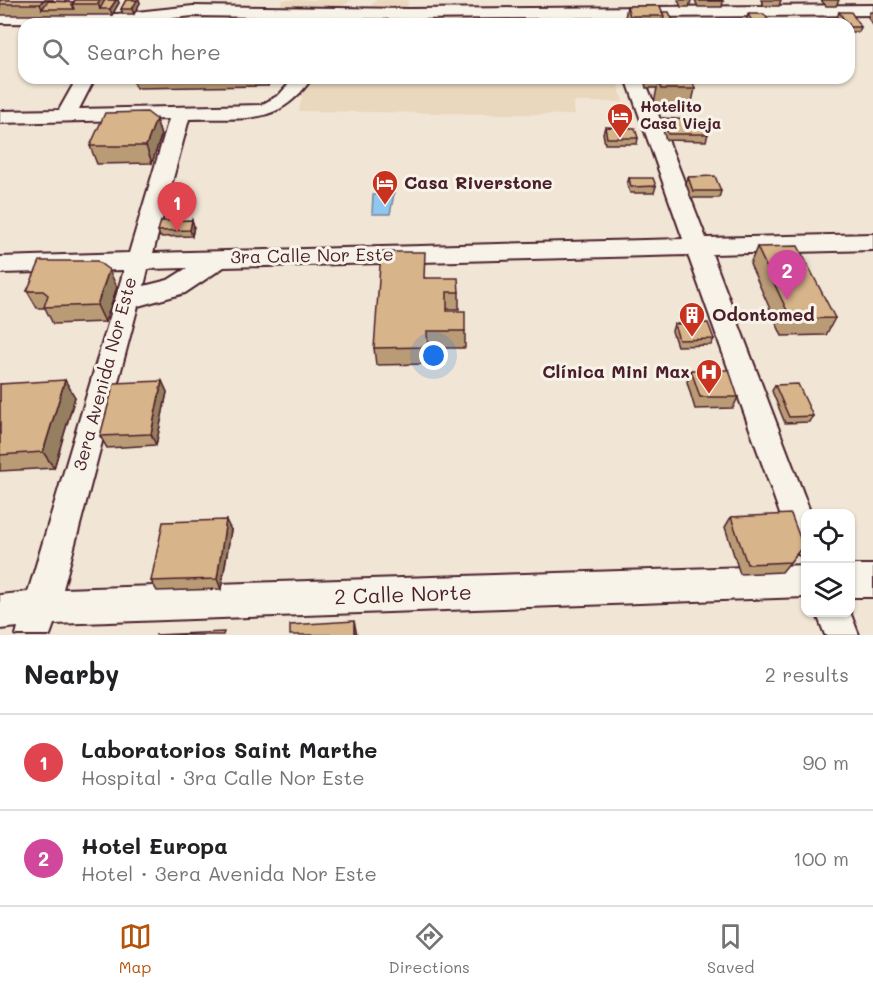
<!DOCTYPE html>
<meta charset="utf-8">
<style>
body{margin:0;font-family:Mali,sans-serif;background:#f6f6f6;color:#202124}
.controls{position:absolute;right:18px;bottom:18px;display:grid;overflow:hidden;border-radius:12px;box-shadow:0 2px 4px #0004}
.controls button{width:54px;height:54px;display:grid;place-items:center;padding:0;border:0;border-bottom:2px solid #e0e0e0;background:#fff;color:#202124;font:30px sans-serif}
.you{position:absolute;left:434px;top:356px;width:21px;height:21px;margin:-15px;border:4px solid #fff;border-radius:50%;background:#1a73e8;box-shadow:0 0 0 9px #1a73e833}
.badge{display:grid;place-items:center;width:39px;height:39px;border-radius:50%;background:#b45309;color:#fff;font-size:20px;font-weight:700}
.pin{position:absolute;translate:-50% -50px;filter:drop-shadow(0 2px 3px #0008)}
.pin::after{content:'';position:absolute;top:32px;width:21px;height:18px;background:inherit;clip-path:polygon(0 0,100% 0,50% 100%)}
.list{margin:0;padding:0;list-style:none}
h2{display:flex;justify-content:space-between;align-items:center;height:78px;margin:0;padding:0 24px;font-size:26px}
h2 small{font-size:20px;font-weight:400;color:#757577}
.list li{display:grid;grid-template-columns:39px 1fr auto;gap:18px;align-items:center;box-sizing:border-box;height:96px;padding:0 24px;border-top:2px solid #e0e0e0}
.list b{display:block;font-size:22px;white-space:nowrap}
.list p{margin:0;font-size:20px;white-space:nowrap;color:#757577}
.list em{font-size:20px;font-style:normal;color:#757577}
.icon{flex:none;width:33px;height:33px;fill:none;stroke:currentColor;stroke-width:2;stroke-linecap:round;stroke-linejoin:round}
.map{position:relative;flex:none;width:873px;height:635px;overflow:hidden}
.search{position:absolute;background:#fff;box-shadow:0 2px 4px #0004;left:18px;right:18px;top:18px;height:66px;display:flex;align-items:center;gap:15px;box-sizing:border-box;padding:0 21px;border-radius:18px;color:#757577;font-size:22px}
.sheet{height:270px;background:#fff}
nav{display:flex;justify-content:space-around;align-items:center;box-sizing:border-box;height:84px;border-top:2px solid #e0e0e0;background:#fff;font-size:16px;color:#757577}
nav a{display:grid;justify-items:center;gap:3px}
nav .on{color:#b45309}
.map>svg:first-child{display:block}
</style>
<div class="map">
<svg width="873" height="635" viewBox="0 0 873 635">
<rect width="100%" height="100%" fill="#f1e6d5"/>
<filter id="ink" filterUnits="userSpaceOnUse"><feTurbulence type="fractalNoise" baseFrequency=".0167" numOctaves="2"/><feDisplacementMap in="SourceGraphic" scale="12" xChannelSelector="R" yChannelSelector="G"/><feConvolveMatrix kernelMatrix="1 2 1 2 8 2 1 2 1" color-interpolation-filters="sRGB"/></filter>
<g filter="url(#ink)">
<!-- built -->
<path fill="#e9d7be" d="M283 0H351L340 9 276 12Z
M376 0H408L407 22 570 19 572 24H350L358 21Z
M346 18 341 24H132L143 21Z
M309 78H616L623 102H573L575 115 299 111 304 85Z"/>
<!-- water -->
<path fill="#90c7ef" stroke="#7484a1" stroke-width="1.5" d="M394 194 390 214H372L373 195Z"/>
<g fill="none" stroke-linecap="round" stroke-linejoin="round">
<!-- minor casing -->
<g stroke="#4a1f2b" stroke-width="4">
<path id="minor" d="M873 5V15L409 19 193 16 117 24 0 23V13L117 14 193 6 409 9Z
M77 78H95L79 109 261 105 279 95 294 78H312C277 128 243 117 189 119L153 253 683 239 626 78H644L706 238 873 234V250L712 254 811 514H806V557L795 553 790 542 688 255 224 267 185 293 138 306 63 589 806 565V597L54 624 50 635H16L18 627 0 629V595L28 592 124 270 0 273V257L129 253 169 119 0 123V111L59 110ZM187 268 168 280 144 286 148 269Z
M850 565H873V597H850Z
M816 612H850L859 635H825Z"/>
</g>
<!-- minor -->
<use href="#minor" fill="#f7f3e8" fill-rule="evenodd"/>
</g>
<!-- wall -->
<path fill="#b99b76" stroke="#4a1f2b" stroke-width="1.5" d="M0 0H53V1L74 2 75 0H118L119 3 112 15H0Z
M126 0H139L140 3 134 14H123L121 9Z
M678 0H690L691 1 689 7H681Z
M695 0H722L723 1 722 7H698Z
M761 0H781L779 6H764Z
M821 0H839L836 6H826Z
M627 6 662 12 673 21V24H624L625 21H626L625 18Z
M839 12 861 27 859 32H849V24H841L837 18Z
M870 12H873V25L868 18Z
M748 14 769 21 768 24H749L747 20Z
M132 78H270L268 86 136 88Z
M644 78H692L691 82 695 89 690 110H656L654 103 657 88H646Z
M663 118 708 134 706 141 666 140 661 124Z
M156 119 161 136 152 163 97 164 90 146Z
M605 127 638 138 637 144H605L603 133Z
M688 177 721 191 719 198H691L686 183Z
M629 178 656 186 654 193H630L627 184Z
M192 220 194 226 192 236 160 237 158 231Z
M757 247 835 318 826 335 782 336 750 264Z
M425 278 459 292V309H447V311L465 331V348H428V364L376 365 374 348Z
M117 287 105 322 53 324 45 308H37L27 291Z
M674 324 714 339 711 345 677 346 672 331Z
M691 370 738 397 733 408 695 409 687 382Z
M162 381 167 392 156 445 107 448 100 436Z
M0 384 75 397 54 468 0 471Z
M775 385 813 416 809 422 785 423 772 391Z
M731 517 803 546 782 572 740 574 725 527Z
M231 530 221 589 157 591 151 581Z"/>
<!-- shaded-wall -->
<path fill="#967e60" stroke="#4a1f2b" stroke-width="1.5" d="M43 0H53L54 2 42 9 40 4Z
M100 0H108L100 9 98 4Z
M116 0H118L119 3 112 15 110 9Z
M137 0H139L140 3 134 14 132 9Z
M266 78H270L268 86Z
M156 119 161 136 152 163 146 146Z
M192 220 194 226 192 236 190 230Z
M109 270 117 287 105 322 97 305Z
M65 380 75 397 54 468 43 452Z
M162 381 167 392 156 445 151 434Z
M226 520 231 530 221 589 217 579Z
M354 621 357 635H354Z"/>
<!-- building -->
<path fill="#d7b489" stroke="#4a1f2b" stroke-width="1.5" d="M0 0H43L40 4H0Z
M75 0H100L98 4H72Z
M105 0H116L110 9H100Z
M126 0H137L132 9H121Z
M699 0H722L723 1H700Z
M48 1 74 2 72 4 74 9H42Z
M627 6H660L664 16H630Z
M662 12H669L673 21H663L664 16Z
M839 12H851L861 27H849V24H847Z
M748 14H764L769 21H752Z
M625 21H651L652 24H626Z
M659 82H693L695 89H661Z
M147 112 156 119 146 146H90L105 113Z
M663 118 703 121 708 134H668Z
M605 127 635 128 638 138H607Z
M715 176 721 191H693L688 177Z
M629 178H653L656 186 631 187Z
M192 220 190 230 158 231 161 221Z
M798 246 835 318 791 319 757 247Z
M381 252H425L424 278H458L459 292H447V311H465V331H427L428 347 374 348Z
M40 261H97L109 270 97 305 44 307 48 295 43 291H27Z
M708 323 714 339 679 340 674 324Z
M691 370H729L738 397H700Z
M65 380 43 452 0 455V384Z
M162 381 151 434 100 436 114 383Z
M798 384 813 416 789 417 775 385Z
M791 514 803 546 790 562 747 564 731 517Z
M226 520 217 579 151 581 163 522Z
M354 621V635H290V625Z
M224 632 223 635H155Z"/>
</g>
<!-- icons -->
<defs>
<g id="hotel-pin" transform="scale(1.35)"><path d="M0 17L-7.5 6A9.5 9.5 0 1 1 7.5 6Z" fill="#c8321e" stroke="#f7f3e8"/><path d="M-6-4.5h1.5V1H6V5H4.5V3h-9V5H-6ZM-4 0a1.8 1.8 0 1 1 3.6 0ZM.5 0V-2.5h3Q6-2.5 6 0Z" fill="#fff"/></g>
<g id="building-pin" transform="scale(1.35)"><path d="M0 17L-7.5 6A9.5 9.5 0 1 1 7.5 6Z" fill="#c8321e" stroke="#f7f3e8"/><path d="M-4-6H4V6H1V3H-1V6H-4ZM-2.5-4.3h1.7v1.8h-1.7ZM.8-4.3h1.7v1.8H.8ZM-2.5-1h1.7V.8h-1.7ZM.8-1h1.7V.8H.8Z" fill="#fff"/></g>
<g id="hospital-pin" transform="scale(1.35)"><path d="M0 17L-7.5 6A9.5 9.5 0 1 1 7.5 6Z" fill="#c8321e" stroke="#f7f3e8"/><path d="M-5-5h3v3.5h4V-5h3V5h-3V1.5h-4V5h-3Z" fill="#fff"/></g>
</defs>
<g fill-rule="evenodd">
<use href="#hotel-pin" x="620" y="116"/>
<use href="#hotel-pin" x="385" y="183"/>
<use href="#building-pin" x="692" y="315"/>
<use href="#hospital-pin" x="709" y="372"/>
</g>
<g text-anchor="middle" stroke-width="6" stroke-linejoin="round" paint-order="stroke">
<!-- far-poi labels -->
<g font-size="15" font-weight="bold" fill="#4a1f2b" stroke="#f7f3e8" text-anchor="start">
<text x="640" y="112">Hotelito<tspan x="640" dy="17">Casa Vieja</tspan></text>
</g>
<!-- poi labels -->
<g font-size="18" font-weight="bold" fill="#4a1f2b" stroke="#f7f3e8" text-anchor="start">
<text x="404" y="189">Casa Riverstone</text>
<text x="712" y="321">Odontomed</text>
<text x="690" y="378" text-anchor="end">Clínica Mini Max</text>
</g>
<!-- street labels -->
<g font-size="18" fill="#4a1f2b" stroke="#f7f3e8">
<text transform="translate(312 256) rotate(-1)" y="6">3ra Calle Nor Este</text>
<text transform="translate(105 374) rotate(-75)" y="6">3era Avenida Nor Este</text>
</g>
<!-- near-street labels -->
<g font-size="21" fill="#4a1f2b" stroke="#f7f3e8">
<text transform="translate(403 595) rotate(-2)" y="7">2 Calle Norte</text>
</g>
</g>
</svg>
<div class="controls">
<button><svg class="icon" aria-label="locate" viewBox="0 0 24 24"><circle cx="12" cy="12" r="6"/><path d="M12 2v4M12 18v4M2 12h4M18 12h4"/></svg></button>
<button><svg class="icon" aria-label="layers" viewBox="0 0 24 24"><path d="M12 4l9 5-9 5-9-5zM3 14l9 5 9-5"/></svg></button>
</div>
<div class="you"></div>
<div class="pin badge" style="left:177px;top:232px;background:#e0444e">1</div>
<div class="pin badge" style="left:787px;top:300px;background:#d1479c">2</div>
<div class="search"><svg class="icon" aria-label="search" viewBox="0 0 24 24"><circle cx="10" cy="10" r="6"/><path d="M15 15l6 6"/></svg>Search here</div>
</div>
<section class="sheet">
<h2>Nearby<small>2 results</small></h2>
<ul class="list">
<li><span class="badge" style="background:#e0444e">1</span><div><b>Laboratorios Saint Marthe</b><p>Hospital · 3ra Calle Nor Este</p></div><em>90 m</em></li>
<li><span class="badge" style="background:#d1479c">2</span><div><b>Hotel Europa</b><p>Hotel · 3era Avenida Nor Este</p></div><em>100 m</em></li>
</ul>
</section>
<nav>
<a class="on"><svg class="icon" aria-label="map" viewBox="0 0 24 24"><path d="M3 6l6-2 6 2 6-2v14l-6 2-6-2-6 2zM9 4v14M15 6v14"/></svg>Map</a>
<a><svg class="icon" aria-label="directions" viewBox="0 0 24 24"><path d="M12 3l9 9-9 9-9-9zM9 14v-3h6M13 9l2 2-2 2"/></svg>Directions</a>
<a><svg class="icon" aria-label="saved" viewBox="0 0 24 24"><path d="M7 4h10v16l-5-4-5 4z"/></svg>Saved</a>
</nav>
